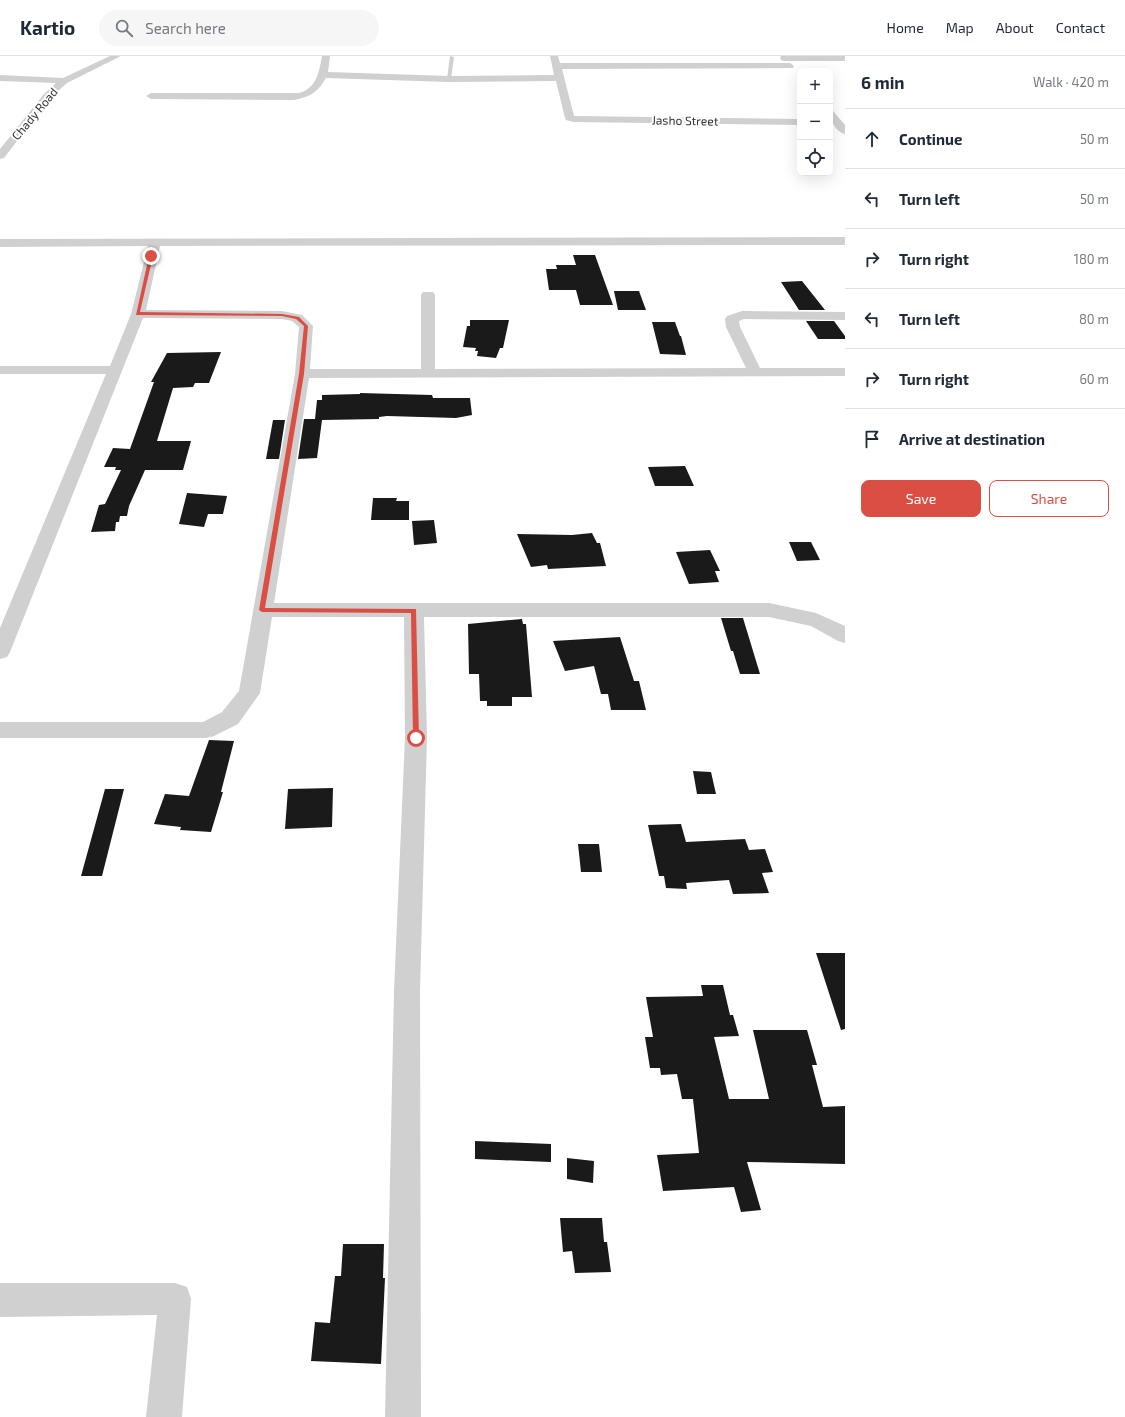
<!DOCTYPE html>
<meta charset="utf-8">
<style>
body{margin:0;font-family:"Exo 2",sans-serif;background:#f6f6f7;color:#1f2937}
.controls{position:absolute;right:12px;top:12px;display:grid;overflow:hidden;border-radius:8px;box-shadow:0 4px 16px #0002}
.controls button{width:36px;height:36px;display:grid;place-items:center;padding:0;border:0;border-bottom:1px solid #e0e1e3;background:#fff;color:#1f2937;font:20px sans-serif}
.stop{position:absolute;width:12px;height:12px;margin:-9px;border:3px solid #db4e44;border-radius:50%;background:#fff}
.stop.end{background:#db4e44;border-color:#fff;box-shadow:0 1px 4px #0008}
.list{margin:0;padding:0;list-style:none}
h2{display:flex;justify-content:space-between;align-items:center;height:52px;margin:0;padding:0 16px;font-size:17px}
h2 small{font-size:13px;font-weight:400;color:#747a83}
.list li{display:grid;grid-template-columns:26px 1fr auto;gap:12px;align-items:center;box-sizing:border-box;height:60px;padding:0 16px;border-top:1px solid #e0e1e3}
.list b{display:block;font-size:15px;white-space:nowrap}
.list em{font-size:13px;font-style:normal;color:#747a83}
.actions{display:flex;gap:8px;padding:12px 16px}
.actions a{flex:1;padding:9px 0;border:1px solid #db4e44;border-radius:8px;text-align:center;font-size:14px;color:#db4e44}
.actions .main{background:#db4e44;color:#fff}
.icon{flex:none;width:22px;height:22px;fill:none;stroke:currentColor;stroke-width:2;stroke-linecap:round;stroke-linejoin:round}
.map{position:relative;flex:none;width:845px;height:1361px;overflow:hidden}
header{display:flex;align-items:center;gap:24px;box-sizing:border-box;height:56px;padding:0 20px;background:#fff;border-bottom:1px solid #e0e1e3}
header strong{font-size:19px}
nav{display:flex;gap:22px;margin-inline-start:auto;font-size:14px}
.search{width:280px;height:36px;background:#f6f6f7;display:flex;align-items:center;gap:10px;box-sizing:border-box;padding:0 14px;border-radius:22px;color:#747a83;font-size:15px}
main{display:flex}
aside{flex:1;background:#fff}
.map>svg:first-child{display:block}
</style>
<header>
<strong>Kartio</strong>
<div class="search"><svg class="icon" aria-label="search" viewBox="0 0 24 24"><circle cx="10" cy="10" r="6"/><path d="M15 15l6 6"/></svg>Search here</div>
<nav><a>Home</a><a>Map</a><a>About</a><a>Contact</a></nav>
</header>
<main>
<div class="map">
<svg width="845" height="1361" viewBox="0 0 845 1361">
<rect width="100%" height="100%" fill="#fff"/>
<!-- building -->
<path fill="#1a1a1a" d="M573 199H595L613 249H580L576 234H549L546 213H557L556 209H576Z
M802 225 825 254H799L781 226Z
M614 235H639L646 254H618Z
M470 264H509L503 292H500L496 302 477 300 478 295H475L476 292 463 291 467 270H470Z
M806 265H834L845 280V283H818Z
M652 266H675L680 280H681L686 299 660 298Z
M221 296 209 327H195L193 331 173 332 157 385H191L183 414H145L129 450 127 460H120L119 466H116L115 475 91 476 99 449 105 448 121 414H115L116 411H104L113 392 130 393 154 326H151L167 297Z
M360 337 432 339 433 342H470L472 359 456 362 387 360 379 361V363L322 364 317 402 298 403 304 363H315L317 344H322V339L360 338Z
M273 364H285L279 403H266Z
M685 410 694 430H655L648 411Z
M187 437 227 440 223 458H208L204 471 179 468Z
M373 442H397L396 445H409V464H371Z
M434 464 437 487 414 489 412 465Z
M592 477 597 487H600L606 510 548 513 547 509 531 511 517 478 572 479Z
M789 486H811L820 504 797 505Z
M710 494 720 515H715L719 526 689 528 676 496Z
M721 562H743L760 618H740L733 595H731Z
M522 563 523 568H526L532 641H512V650H487V645H480L479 618H469L468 568Z
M620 581 634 625H639L646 654H611L608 638H601L594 610 565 615 553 585Z
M209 684 234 685 221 736H223L211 776 180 774 181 771 154 768 165 738 189 740Z
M693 715 711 716 716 738H697Z
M333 732 332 771 285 773 288 733Z
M105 733H124L102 820H81Z
M681 768 686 786 745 783 749 794 765 793 773 816 762 817 769 837 733 838 729 824 686 827 687 833 666 832 664 820H659L648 769Z
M578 788H599L602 816H581Z
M816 897H845V973L841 974Z
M701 929H723L730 959H733L739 980 714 981 729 1043H769L753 974H807L817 1009H812L823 1051 845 1050V1108L747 1106 761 1154 741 1156 734 1131 663 1135 657 1099 699 1097 693 1043H682L677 1018 661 1019 660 1012H650L645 981H653L646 941 703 940Z
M475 1085 551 1088V1106L475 1103Z
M567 1102 594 1105 593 1127 567 1123Z
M560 1162H602L604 1186H607L611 1216 575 1217 572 1195 563 1196Z
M343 1188H384L383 1222H385L381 1308 311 1305 315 1266 330 1267 335 1220H341Z"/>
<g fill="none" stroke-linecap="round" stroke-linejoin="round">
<!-- lane -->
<path fill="#d0d0d0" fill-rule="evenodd" d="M450 0 454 1 451 23 449 24 447 23Z"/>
<!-- street -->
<path fill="#d0d0d0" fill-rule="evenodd" d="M110 0H121L67 27 50 42 4 102 0 103V93L44 38 56 27 0 25V19L63 22Z
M322 0H330L328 16 449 20 554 19 550 0H558L560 7H790L794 10 793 12 562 13 574 60 800 63V69L573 66 566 64 565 62 556 25 449 26 326 22C318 36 310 41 294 44L151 43 146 40 151 37H299C317 32 319 16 322 0Z
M781 0H845V5H784L781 4 780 2Z
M830 54 833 55 845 69V78C835 76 830 63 830 54Z
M845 181V189L160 190 146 254 282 255 302 259 313 270 310 313H421V239L423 236H433L435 239V313L746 312 726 271 725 263 727 260 742 255 845 256V264L744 263 739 265 740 271 760 312H845V320L309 322 274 547H769L816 557 845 570V587L838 585 811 570 769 561H424L427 681 420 935 421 1361H385L394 935 405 681 404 561H272L260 637 238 668 214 680 206 682H0V666H203L222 656 239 635 295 318 299 271 292 265 282 263 143 262 10 596 7 601 0 603V572L106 318H0V310H110L131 258 148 190 0 191V183Z
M0 1227H175L187 1231 191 1243 182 1361H146L157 1259 0 1261Z"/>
</g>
<!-- route -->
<path fill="#db4e44" d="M151 199 153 200 140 256 282 258 299 261 308 270 304 318 265 552 416 553 419 683 416 684 413 682 411 557 262 556 259 554 299 318 304 270 296 263 282 260 136 259 149 200Z"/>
<g text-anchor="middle" stroke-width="4" stroke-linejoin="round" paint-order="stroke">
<!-- far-street labels -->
<g font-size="12" fill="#333" stroke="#fff">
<text transform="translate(35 58) rotate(-50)" y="4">Chady Road</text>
<text transform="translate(685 65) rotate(1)" y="4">Jasho Street</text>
</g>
</g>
</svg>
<div class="controls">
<button>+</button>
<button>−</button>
<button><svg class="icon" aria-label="locate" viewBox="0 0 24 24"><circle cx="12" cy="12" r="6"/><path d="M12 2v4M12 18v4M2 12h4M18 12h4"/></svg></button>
</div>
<div class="stop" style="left:416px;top:682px"></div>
<div class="stop end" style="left:151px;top:200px"></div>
</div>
<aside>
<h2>6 min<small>Walk · 420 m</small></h2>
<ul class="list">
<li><svg class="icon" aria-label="ahead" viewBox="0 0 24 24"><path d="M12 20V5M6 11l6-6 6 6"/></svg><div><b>Continue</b></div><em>50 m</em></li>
<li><svg class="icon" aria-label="left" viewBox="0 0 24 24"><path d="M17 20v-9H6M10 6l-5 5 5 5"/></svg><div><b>Turn left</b></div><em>50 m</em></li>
<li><svg class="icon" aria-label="right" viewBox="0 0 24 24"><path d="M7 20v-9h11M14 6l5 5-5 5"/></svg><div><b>Turn right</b></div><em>180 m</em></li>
<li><svg class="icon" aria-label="left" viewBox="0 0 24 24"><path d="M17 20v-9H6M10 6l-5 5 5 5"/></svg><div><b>Turn left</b></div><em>80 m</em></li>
<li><svg class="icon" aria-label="right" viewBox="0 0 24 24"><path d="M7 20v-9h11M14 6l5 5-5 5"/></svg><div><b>Turn right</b></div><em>60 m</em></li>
<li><svg class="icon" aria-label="arrive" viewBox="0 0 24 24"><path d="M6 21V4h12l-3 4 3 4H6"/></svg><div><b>Arrive at destination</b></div></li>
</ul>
<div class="actions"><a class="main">Save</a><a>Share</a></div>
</aside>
</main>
